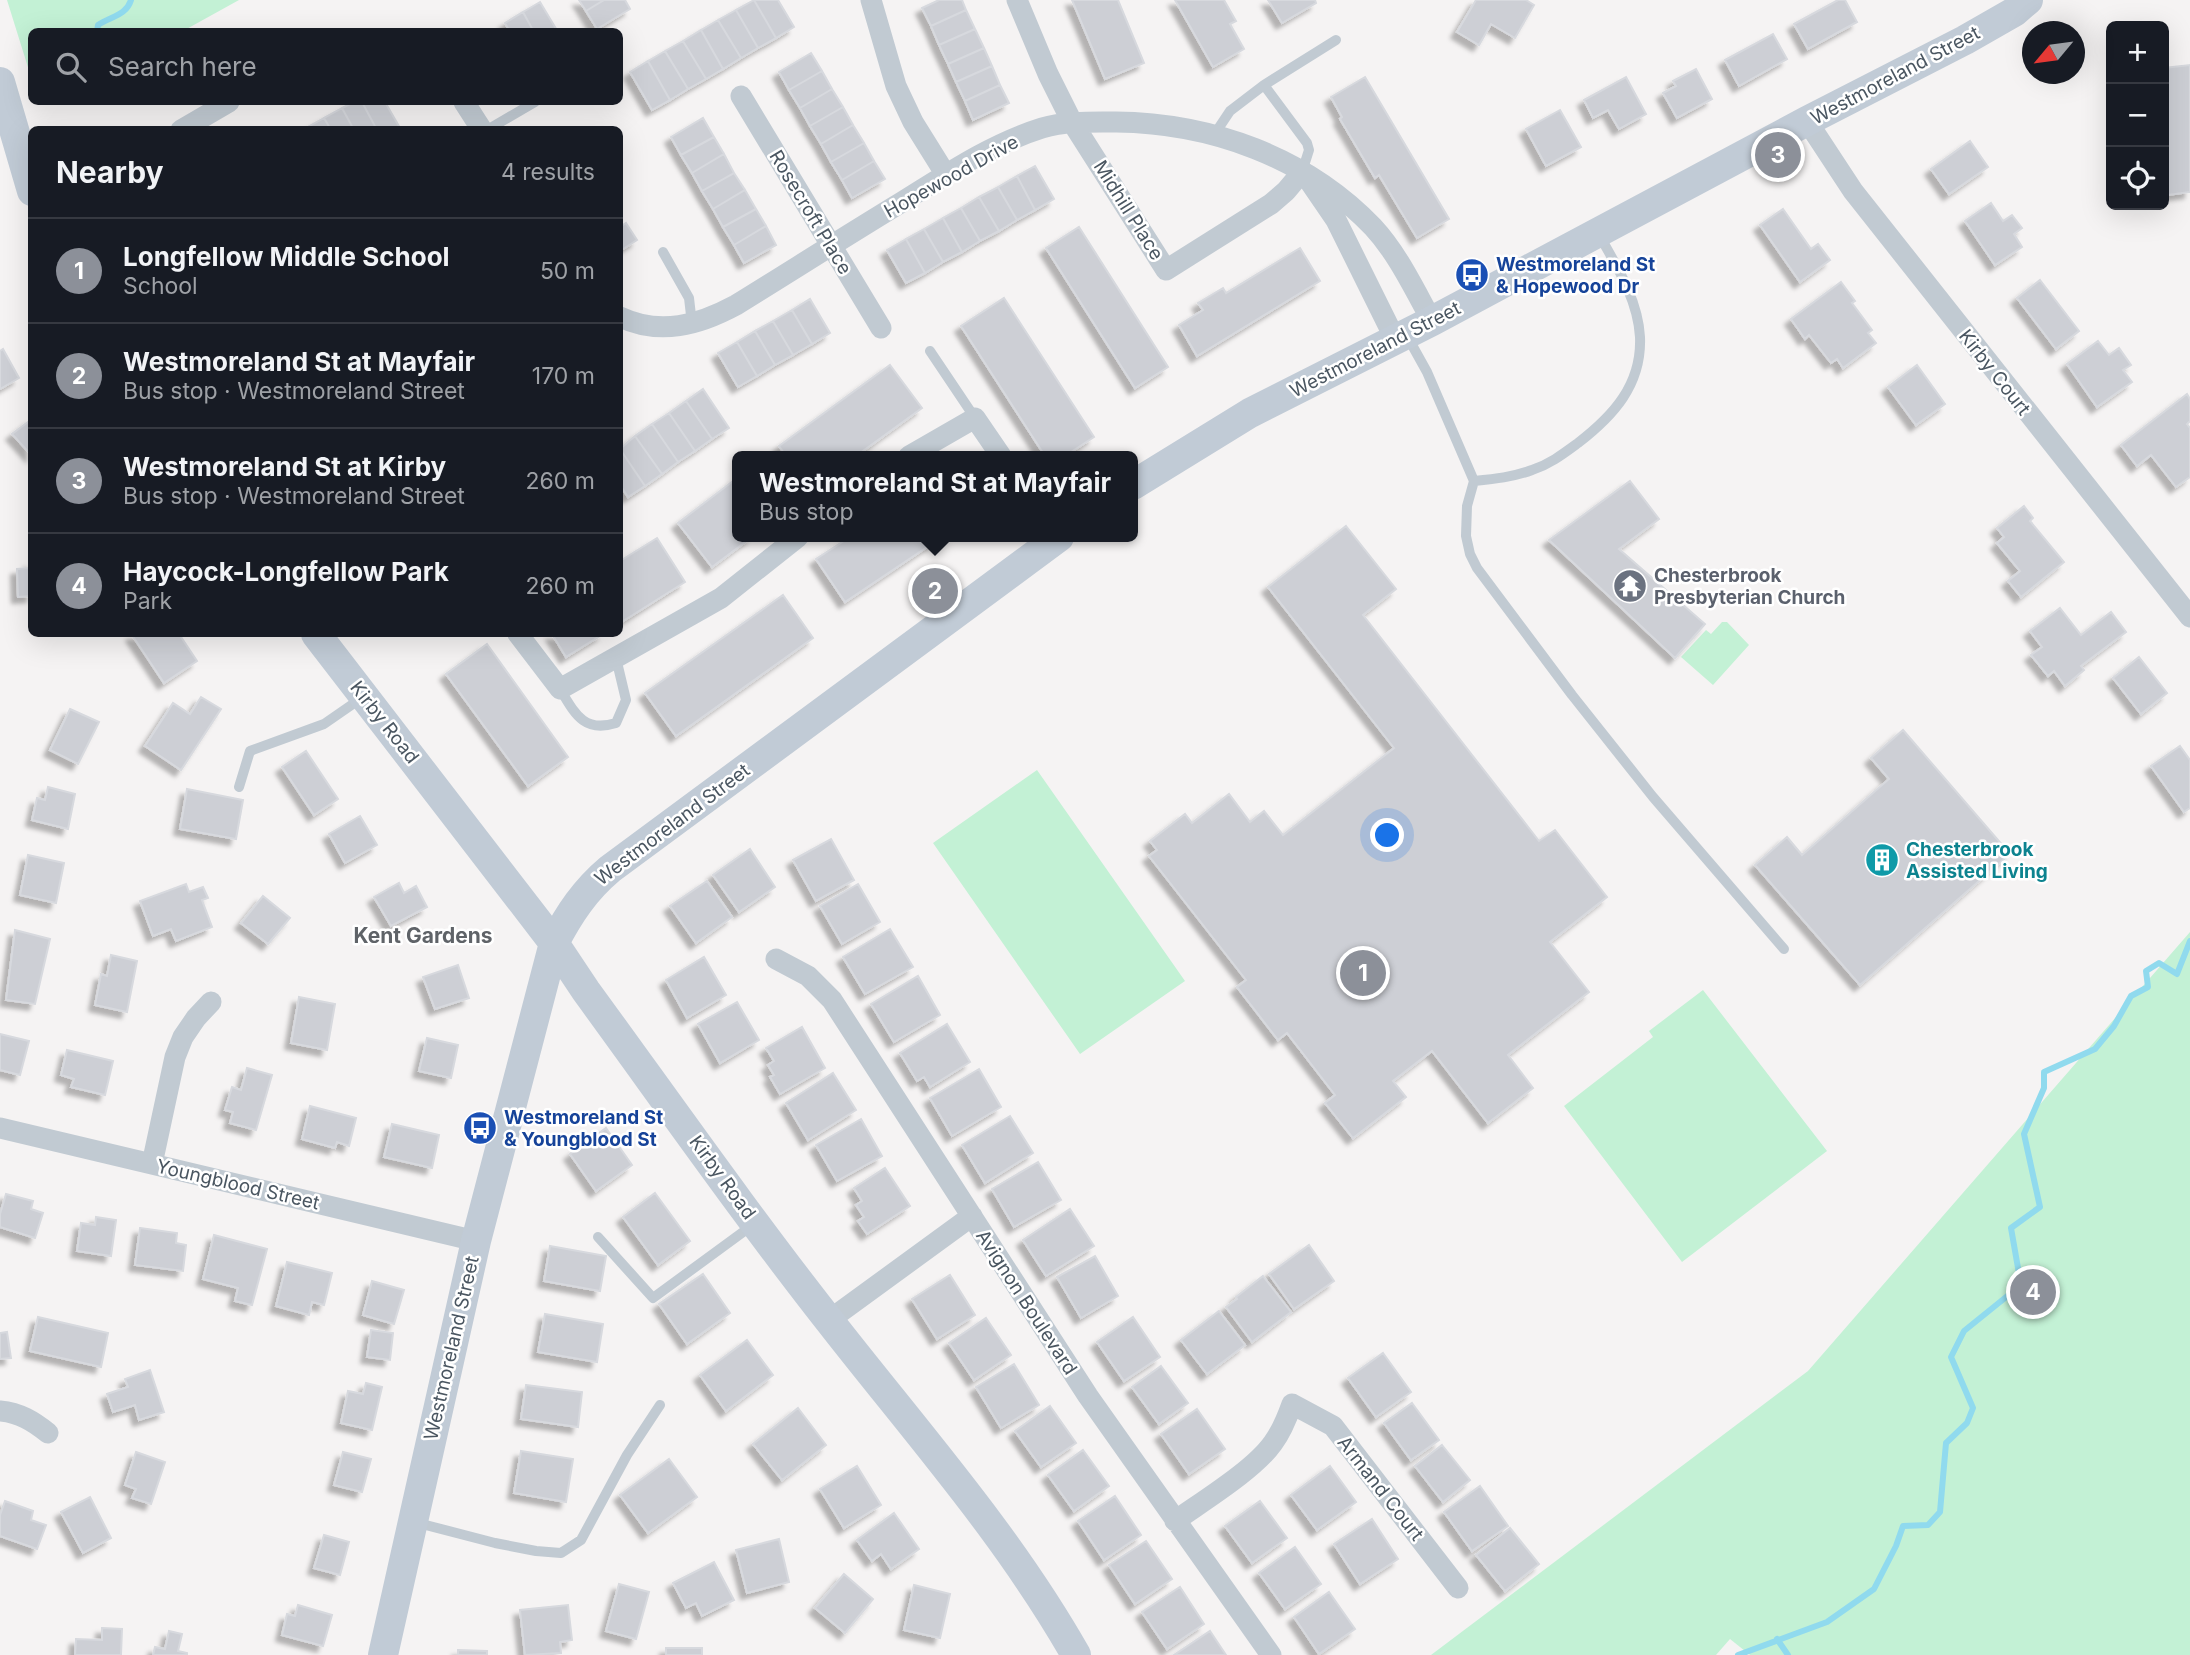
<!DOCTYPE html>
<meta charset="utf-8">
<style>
body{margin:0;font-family:Inter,sans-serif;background:#20242c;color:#f1f3f6}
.controls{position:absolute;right:21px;top:21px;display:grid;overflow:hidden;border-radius:10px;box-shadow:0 7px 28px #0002}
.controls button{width:63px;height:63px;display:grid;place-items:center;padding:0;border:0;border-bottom:2px solid #363941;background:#171b24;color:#f1f3f6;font:35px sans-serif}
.compass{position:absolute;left:2022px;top:21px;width:63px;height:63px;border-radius:50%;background:#171b24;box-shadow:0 7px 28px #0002;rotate:241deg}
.you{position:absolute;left:1388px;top:836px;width:24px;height:24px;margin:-18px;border:5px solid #fff;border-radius:50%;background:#1a73e8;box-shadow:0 0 0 10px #1a73e833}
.badge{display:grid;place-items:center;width:46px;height:46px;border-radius:50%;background:#8c9099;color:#fff;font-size:23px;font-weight:700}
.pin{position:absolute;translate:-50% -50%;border:4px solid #fff;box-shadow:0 2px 7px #0006}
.popup{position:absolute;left:732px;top:451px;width:406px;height:91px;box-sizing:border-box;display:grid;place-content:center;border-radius:10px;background:#171b24;filter:drop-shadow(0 2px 5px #0005);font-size:23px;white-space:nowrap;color:#9ea1a6}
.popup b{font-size:26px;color:#f1f3f6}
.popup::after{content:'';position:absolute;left:50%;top:100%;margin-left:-14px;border:14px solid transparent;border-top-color:#171b24}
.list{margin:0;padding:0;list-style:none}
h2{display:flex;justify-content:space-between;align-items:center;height:91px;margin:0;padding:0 28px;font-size:30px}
h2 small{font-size:23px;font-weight:400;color:#9ea1a6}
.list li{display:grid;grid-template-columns:46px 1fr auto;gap:21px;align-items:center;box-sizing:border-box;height:105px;padding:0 28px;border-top:2px solid #363941}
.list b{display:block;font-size:26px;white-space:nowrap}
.list p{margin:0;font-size:23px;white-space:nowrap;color:#9ea1a6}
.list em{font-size:23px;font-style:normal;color:#9ea1a6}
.icon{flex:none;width:38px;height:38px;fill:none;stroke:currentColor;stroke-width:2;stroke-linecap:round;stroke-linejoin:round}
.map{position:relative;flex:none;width:2190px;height:1655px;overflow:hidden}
.search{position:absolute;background:#171b24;box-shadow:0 7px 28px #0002;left:28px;top:28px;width:595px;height:77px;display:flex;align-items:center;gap:18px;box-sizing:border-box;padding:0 24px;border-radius:10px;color:#9ea1a6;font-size:26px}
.panel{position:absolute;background:#171b24;box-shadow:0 7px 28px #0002;left:28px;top:126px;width:595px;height:511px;border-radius:10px}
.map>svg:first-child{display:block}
</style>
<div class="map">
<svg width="2190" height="1655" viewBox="0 0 2190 1655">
<defs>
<filter id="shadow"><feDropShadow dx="-6" dy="6" stdDeviation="2" flood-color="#0004"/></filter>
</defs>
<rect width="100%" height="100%" fill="#f5f3f3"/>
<!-- green -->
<path fill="#c3f1d5" d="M7 0H239L183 31 32 32 31 77Z
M1722 622H1727L1749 645 1713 685 1681 657 1706 630 1711 634Z
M1037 770 1185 981 1080 1054 933 843Z
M2190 932V1655H1750L1730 1639 1716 1655H1431L1808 1371Z
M1703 990 1827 1151 1682 1262 1564 1106 1653 1037 1649 1031Z"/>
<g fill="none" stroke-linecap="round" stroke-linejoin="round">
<!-- stream -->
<path stroke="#90daee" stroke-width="6" d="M97 32 98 25C111 16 126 16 131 0
M1777 1639 1788 1655
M1738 1655 1827 1622 1874 1589 1896 1546 1903 1526 1928 1525 1940 1512 1946 1443 1967 1423 1973 1408 1951 1357 1964 1331 2021 1285 2011 1228 2040 1207 2024 1134 2044 1088V1072L2095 1049 2114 1026 2131 996 2148 987 2146 971 2159 963 2177 974 2190 941"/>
</g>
<!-- building -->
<path fill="#cdcfd5" stroke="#d7d9de" stroke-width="2" filter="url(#shadow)" d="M579 0H604L586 11Z
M604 0H625L630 9 597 29 586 11Z
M754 0H778L794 27 776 38Z
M754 0 776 38 758 48 736 10Z
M939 0H962L966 10 931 26 922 8Z
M1072 0H1118L1144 63 1105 79Z
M1175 0H1224L1236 21 1230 24 1244 49 1213 67Z
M1268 0H1315L1316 3 1282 23Z
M1476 0H1526L1534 5 1515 38 1491 24 1479 45 1457 32Z
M1838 0H1845L1857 22 1808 49 1794 24Z
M540 2 558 32H534L523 12Z
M736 10 758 48 741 58 718 20Z
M966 10 975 29 939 45 931 26Z
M523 12 534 32H510L505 23Z
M718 20 741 58 723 69 701 30Z
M975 29 984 48 948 64 939 45Z
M701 30 723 69 706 79 683 41Z
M1773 34 1787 59 1739 86 1725 60Z
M683 41 706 79 688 89 665 51Z
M984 48 992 66 956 82 948 64Z
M665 51 688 89 670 100 648 61Z
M811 53 822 71 789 90 779 72Z
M648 61 670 100 652 110 630 72Z
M2190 65V192L2168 195 2164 189V68Z
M992 66 1000 85 965 101 956 82Z
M1696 69 1712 99 1677 118 1663 93 1676 86 1673 81Z
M822 71 832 89 800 108 789 90Z
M1365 77 1449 219 1417 238 1379 175 1375 178 1340 119 1342 117 1331 97Z
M1626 77 1646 114 1619 129 1608 110 1593 118 1584 100Z
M1000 85 1009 103 973 120 965 101Z
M832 89 843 107 810 126 800 108Z
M354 102H362L377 130H354L342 108Z
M362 102H385L400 128 377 130Z
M843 107 853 125 821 144 810 126Z
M342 108 354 130H331L324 118Z
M1560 110 1581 147 1546 166 1526 129Z
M324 118 331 130H307L306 128Z
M703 118 714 137 681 155 671 137Z
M853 125 864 143 831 162 821 144Z
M714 137 724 154 692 173 681 155Z
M1970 141 1988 167 1949 194 1931 169Z
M864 143 874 161 842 180 831 162Z
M724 154 734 173 702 191 692 173Z
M874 161 885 179 852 198 842 180Z
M1035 166 1054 199 1035 210 1017 176Z
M734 173 745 190 713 209 702 191Z
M1017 176 1035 210 1017 220 998 187Z
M998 187 1017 220 999 231 979 197Z
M745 190 756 209 723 227 713 209Z
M979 197 999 231 980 241 961 208Z
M1991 203 2003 221 2012 215 2022 228 2014 234 2022 247 1995 265 1965 221Z
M961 208 980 241 962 252 943 218Z
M756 209 766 226 734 245 723 227Z
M1783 209 1811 249 1818 244 1830 260 1800 282 1760 225Z
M943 218 962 252 943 262 924 229Z
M626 223 637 240 620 251V227Z
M766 226 776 245 744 263 734 245Z
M1079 227 1168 367 1135 388 1046 248Z
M924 229 943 262 925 273 906 239Z
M906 239 925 273 906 283 887 250Z
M1300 248 1320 281 1197 356 1179 325 1203 310 1198 303 1223 288 1226 293Z
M2040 280 2079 331 2056 349 2017 298Z
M1841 282 1855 301 1852 303 1872 330 1868 333 1876 343 1843 368 1837 359 1831 363 1809 335 1805 339 1791 319Z
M1004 298 1094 437 1065 456H1045L961 326Z
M810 299 830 333 812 344 792 310Z
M792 310 812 344 793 355 773 321Z
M773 321 793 355 775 365 755 331Z
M755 331 775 365 757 376 737 342Z
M2098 341 2109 355 2119 348 2131 365 2123 370 2132 382 2097 407 2067 364Z
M737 342 757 376 738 387 718 353Z
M3 349 19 378 0 389V351Z
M890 365 922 408 856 456H786L779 446Z
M1917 365 1945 404 1916 425 1888 387Z
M703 389 729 428 712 439 686 401Z
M2187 394 2190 399V421L2187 424 2190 428V477L2176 487 2151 455 2137 466 2121 445Z
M686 401 712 439 695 451 669 413Z
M669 413 695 451 678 462 652 424Z
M32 419V456L12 434Z
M652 424 678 462 662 474 635 436Z
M635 436 662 474 645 486 620 449Z
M620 449 645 486 628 497 620 485Z
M737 478V537H752L712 567 678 523Z
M1630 481 1659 519 1619 549 1705 624 1675 658 1549 540Z
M2024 506 2033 518 2030 521 2064 562 2021 597 2008 581 2020 571 1997 543 2004 537 1997 528Z
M1346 526 1396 589 1363 615 1539 841 1555 830 1607 897 1550 942 1589 992 1508 1055 1533 1088 1488 1123 1432 1051 1393 1081 1406 1097 1353 1138 1325 1103 1335 1095 1287 1033 1278 1040 1237 987 1246 980 1149 856 1157 850 1150 841 1185 814 1192 823 1229 794 1250 822 1264 811 1283 835 1394 748 1268 587Z
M850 537H942L845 602 816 559Z
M657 538 685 582 620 623V561Z
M30 562H32V596L18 597 17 569 31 568Z
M783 595 813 638 676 736 645 693Z
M2060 608 2081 635 2111 612 2126 632 2081 666 2084 670 2065 686 2054 671 2048 676 2031 655 2042 647 2030 631Z
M134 634H179L197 661 164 683 132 635Z
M552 634H603L566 657Z
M487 644 568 757 528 786 446 674Z
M2139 657 2167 693 2141 714 2113 678Z
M201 697 221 709 181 770 145 746 173 703 190 714Z
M70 709 99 722 78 764 50 750Z
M1903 730 2010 854 1860 985 1755 865 1787 837 1802 855 1889 779 1871 758Z
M2180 746 2190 760V808L2184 812 2151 766Z
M306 751 338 799 314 815 282 767Z
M48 787 75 794 68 829 32 820 37 798 45 800Z
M187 789 243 800 236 839 180 829Z
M360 816 377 845 345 863 329 834Z
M831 839 854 880 816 901 793 860Z
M750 849 775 887 739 912 713 875Z
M28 855 64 863 56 903 20 895Z
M707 881 732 917 696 943 670 906Z
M399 883 404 893 416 886 427 907 391 926 374 897Z
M186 884 189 892 203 887 208 898 202 900 212 927 176 941 171 929 153 936 140 901Z
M858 884 880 922 842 944 820 906Z
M263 896 290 918 268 944 241 923Z
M890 929 913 967 865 994 843 957Z
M15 930 50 939 35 1004 6 1000Z
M111 955 137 961 127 1012 95 1005 101 974 107 976Z
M704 957 726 995 687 1018 666 980Z
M458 965 469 998 435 1009 423 977Z
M918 976 940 1015 894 1042 871 1004Z
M299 997 335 1004 327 1050 291 1043Z
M737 1002 759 1040 720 1063 698 1024Z
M947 1024 970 1062 930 1087 924 1077 917 1081 900 1053Z
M802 1027 825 1068 780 1094 770 1077 774 1075 768 1065 774 1061 766 1048Z
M0 1034 29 1041 20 1075 0 1070Z
M427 1038 458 1045 451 1078 419 1071Z
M67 1050 113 1061 105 1095 71 1087 74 1079 61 1075Z
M247 1068 272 1075 256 1130 230 1123 233 1112 225 1110 232 1087 241 1090Z
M979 1069 1001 1107 952 1136 930 1098Z
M833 1073 856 1110 808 1140 786 1103Z
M310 1106 356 1118 349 1146 337 1142 335 1148 302 1139Z
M1010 1116 1033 1153 985 1183 962 1145Z
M861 1119 882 1156 837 1181 816 1145Z
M392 1124 439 1135 432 1168 384 1157Z
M606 1128 632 1165 596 1191 570 1154Z
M1038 1162 1061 1200 1014 1227 992 1189Z
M885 1168 910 1206 867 1234 858 1221 864 1217 856 1205 862 1201 854 1188Z
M655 1193 690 1241 658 1265 623 1217Z
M6 1194 33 1201 31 1209 43 1213 35 1238 0 1227V1214Z
M1070 1209 1094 1246 1046 1276 1023 1240Z
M96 1217 116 1220 111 1256 77 1251 81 1223 95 1225Z
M140 1228 177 1233 176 1243 186 1245 183 1271 135 1265Z
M214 1235 267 1249 252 1305 235 1301 238 1288 203 1279Z
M1309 1245 1334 1281 1294 1309 1269 1274Z
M550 1246 606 1256 600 1291 544 1281Z
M1095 1256 1118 1296 1081 1318 1057 1277Z
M287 1262 332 1273 324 1305 312 1302 309 1315 276 1306Z
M703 1274 730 1313 687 1344 659 1304Z
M950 1275 975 1315 937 1339 912 1299Z
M1263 1276 1291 1312 1252 1342 1226 1307 1237 1299 1236 1297Z
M372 1281 404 1290 394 1324 363 1315Z
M1219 1311 1245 1345 1207 1374 1181 1340Z
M545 1314 603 1324 597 1362 538 1352Z
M38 1317 108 1333 101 1367 30 1351Z
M1133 1317 1160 1357 1124 1381 1097 1342Z
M986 1318 1011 1355 974 1380 949 1343Z
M371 1330 393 1333 390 1360 367 1357Z
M7 1332 11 1358 0 1359V1333Z
M747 1340 773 1375 726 1411 700 1375Z
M1383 1353 1411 1392 1376 1417 1348 1378Z
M1014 1364 1039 1405 1001 1428 976 1387Z
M1161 1366 1188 1403 1159 1424 1132 1387Z
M150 1370 164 1412 139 1420 135 1405 113 1412 107 1394 128 1387 125 1379Z
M366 1383 382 1387 372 1430 341 1423 348 1391 363 1394Z
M526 1385 582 1392 578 1427 521 1419Z
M1412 1403 1439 1440 1411 1460 1384 1423Z
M1050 1406 1076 1443 1041 1467 1015 1431Z
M798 1408 826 1445 782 1480 753 1444Z
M1197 1409 1225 1449 1189 1474 1161 1434Z
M1442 1445 1470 1480 1443 1502 1415 1466Z
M1083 1450 1109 1486 1074 1511 1048 1475Z
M521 1451 573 1459 566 1502 514 1493Z
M136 1452 165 1462 151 1504 132 1498 136 1489 125 1485Z
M343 1452 371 1459 362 1492 334 1485Z
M669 1459 697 1497 648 1533 620 1495Z
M857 1466 881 1505 844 1528 820 1489Z
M1330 1466 1356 1502 1317 1530 1291 1495Z
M1480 1486 1508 1526 1472 1551 1444 1512Z
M1115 1496 1141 1535 1104 1560 1078 1521Z
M90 1497 111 1538 83 1553 61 1512Z
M5 1501 33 1511 31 1520 46 1525 37 1549 0 1536V1515Z
M1260 1501 1287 1538 1252 1563 1225 1526Z
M894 1513 919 1549 891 1569 881 1554 872 1561 857 1540Z
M1372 1519 1398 1559 1360 1584 1334 1544Z
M1510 1528 1539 1564 1505 1591 1476 1555Z
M324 1535 349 1542 340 1575 314 1568Z
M779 1539 789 1582 747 1593 736 1550Z
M1146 1541 1172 1579 1135 1604 1109 1565Z
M1295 1547 1321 1584 1285 1609 1259 1573Z
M714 1562 734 1600 702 1616 696 1603 686 1608 673 1583Z
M844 1574 873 1599 845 1633 815 1608Z
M619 1584 649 1592 636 1639 606 1631Z
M914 1585 950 1594 940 1638 904 1630Z
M1180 1587 1204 1624 1167 1649 1142 1612Z
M1329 1592 1355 1629 1319 1654 1294 1617Z
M298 1605 332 1615 323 1646 282 1635 287 1614 295 1616Z
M568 1605 572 1640 560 1642 561 1653 525 1655 520 1610Z
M102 1628 122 1629 121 1655H75L76 1639 102 1640Z
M169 1631 182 1634 178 1651 187 1653V1655H153L155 1647 165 1649Z
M1210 1631 1226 1655H1174Z
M666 1648H702V1655H666Z
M458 1650 487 1651V1655H458Z"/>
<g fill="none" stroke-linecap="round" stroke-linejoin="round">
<!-- service -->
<path stroke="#c1cad2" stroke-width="10" d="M1264 85 1336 40
M487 130 535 102
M1214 135 1230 111 1264 85 1307 143 1309 150 1302 172
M663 252 689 298 692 324
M1407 336 1427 372 1474 481 1467 506 1466 536 1470 554 1477 568 1572 695 1653 797 1784 949
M930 351 975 418
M1474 481C1494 479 1514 477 1532 470 1550 464 1563 454 1578 443 1613 416 1642 385 1640 337 1638 299 1616 265 1598 233
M560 689C575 714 584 733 616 723L626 700 616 658
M239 787 250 751 324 724 363 697
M598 1237 653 1298 754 1224
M414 1522 495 1543 536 1551 561 1553 581 1540 627 1455 660 1405"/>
<!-- minor -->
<path stroke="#c1cad2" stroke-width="21" d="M871 0 896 86 913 122 946 175
M1017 0 1048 74 1072 122 1166 270 1271 204 1286 191 1302 172
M741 96 881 328
M464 102 482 130
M1807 121 1853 191 2190 617
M181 130 229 102
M1310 182 1336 220 1395 339
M620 317C660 336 699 325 736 305 791 271 846 236 902 202 947 174 991 144 1042 128 1066 121 1091 122 1116 122 1211 123 1306 157 1373 227 1398 254 1414 289 1432 321
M909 456 975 418 1001 456
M518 634 560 689 721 598 798 537
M776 959 808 976 832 1000 1088 1396 1271 1655
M0 1128 476 1241
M152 1164 175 1057 183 1037 196 1018 211 1002
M828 1321 972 1216
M0 1411C20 1413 33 1421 48 1433
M1175 1521C1203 1501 1254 1470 1273 1443 1282 1431 1287 1418 1292 1404L1333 1426 1458 1588"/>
<!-- secondary -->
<path stroke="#c1cbd6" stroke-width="30" d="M0 82 32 191
M1133 485 1250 413 1432 321 1807 121 1965 40 2014 12 2028 0
M316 634 554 943 586 991C667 1102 746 1215 831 1323 916 1432 1008 1535 1076 1655
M383 1655 476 1241 554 943C569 914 585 890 610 869L1059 537"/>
</g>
<!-- icons -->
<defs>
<g id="bus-disc" transform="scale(1.75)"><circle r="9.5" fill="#1a4fb4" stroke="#fff"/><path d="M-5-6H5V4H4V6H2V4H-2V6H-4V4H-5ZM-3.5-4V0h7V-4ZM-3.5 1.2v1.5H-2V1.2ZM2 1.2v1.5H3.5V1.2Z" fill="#fff"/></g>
<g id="temple-disc" transform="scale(1.75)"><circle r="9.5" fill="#6b7280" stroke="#fff"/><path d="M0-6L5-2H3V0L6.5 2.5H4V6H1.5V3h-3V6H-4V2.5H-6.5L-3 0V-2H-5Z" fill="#fff"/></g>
<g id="building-disc" transform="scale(1.75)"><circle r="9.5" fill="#0f9aa8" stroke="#fff"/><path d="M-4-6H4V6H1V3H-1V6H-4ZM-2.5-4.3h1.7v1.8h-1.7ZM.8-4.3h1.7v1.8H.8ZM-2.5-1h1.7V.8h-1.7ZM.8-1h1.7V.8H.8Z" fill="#fff"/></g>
</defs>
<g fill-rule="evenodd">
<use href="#bus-disc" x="1472" y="275"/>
<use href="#temple-disc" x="1630" y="586"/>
<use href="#building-disc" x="1882" y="860"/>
<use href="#bus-disc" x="480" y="1128"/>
</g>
<g text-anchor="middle" stroke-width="5" stroke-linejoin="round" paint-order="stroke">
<!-- street labels -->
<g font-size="19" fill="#4a5661" stroke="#fff">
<text transform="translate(1895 75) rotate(-28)" y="7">Westmoreland Street</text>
<text transform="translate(951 176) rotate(-29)" y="7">Hopewood Drive</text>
<text transform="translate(1129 210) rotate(58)" y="7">Midhill Place</text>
<text transform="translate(811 212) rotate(59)" y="7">Rosecroft Place</text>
<text transform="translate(1375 349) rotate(-27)" y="7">Westmoreland Street</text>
<text transform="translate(1995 372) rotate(52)" y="7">Kirby Court</text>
<text transform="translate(385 722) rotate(52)" y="7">Kirby Road</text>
<text transform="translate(672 824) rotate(-37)" y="7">Westmoreland Street</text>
<text transform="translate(723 1177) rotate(54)" y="7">Kirby Road</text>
<text transform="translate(238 1184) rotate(13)" y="7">Youngblood Street</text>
<text transform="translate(1027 1302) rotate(57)" y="7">Avignon Boulevard</text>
<text transform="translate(451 1348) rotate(-77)" y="7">Westmoreland Street</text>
<text transform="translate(1381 1488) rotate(52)" y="7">Armand Court</text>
</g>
<!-- transit labels -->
<g font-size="19" font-weight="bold" fill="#164399" stroke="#fff" text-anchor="start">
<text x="1496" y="271">Westmoreland St<tspan x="1496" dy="22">&amp; Hopewood Dr</tspan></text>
<text x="504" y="1124">Westmoreland St<tspan x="504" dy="22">&amp; Youngblood St</tspan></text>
</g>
<!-- worship labels -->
<g font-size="19" font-weight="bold" fill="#5b616d" stroke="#fff" text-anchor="start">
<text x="1654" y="582">Chesterbrook<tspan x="1654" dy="22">Presbyterian Church</tspan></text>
</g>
<!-- culture labels -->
<g font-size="19" font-weight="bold" fill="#0d838f" stroke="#fff" text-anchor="start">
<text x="1906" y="856">Chesterbrook<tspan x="1906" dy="22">Assisted Living</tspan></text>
</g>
<!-- neighbourhood labels -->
<g font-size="21" font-weight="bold" fill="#5f6368" stroke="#fff">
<text x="423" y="943">Kent Gardens</text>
</g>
</g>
</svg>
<div class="controls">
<button>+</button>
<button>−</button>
<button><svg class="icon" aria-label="locate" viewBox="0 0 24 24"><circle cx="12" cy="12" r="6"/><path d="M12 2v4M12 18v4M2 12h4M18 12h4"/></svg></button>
</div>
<svg class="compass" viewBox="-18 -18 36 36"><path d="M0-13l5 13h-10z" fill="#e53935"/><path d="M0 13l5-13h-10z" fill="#9ea1a6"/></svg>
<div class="you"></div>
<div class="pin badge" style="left:1363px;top:973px">1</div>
<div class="pin badge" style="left:935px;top:591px">2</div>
<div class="popup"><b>Westmoreland St at Mayfair</b>Bus stop</div>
<div class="pin badge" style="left:1778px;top:155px">3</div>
<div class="pin badge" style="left:2033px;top:1292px">4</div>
<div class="search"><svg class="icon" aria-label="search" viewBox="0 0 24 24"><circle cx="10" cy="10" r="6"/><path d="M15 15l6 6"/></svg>Search here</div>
<section class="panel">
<h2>Nearby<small>4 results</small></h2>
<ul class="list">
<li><span class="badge">1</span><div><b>Longfellow Middle School</b><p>School</p></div><em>50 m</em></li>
<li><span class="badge">2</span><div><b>Westmoreland St at Mayfair</b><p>Bus stop · Westmoreland Street</p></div><em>170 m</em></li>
<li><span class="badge">3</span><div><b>Westmoreland St at Kirby</b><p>Bus stop · Westmoreland Street</p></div><em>260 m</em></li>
<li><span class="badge">4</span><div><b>Haycock-Longfellow Park</b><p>Park</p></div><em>260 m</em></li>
</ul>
</section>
</div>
